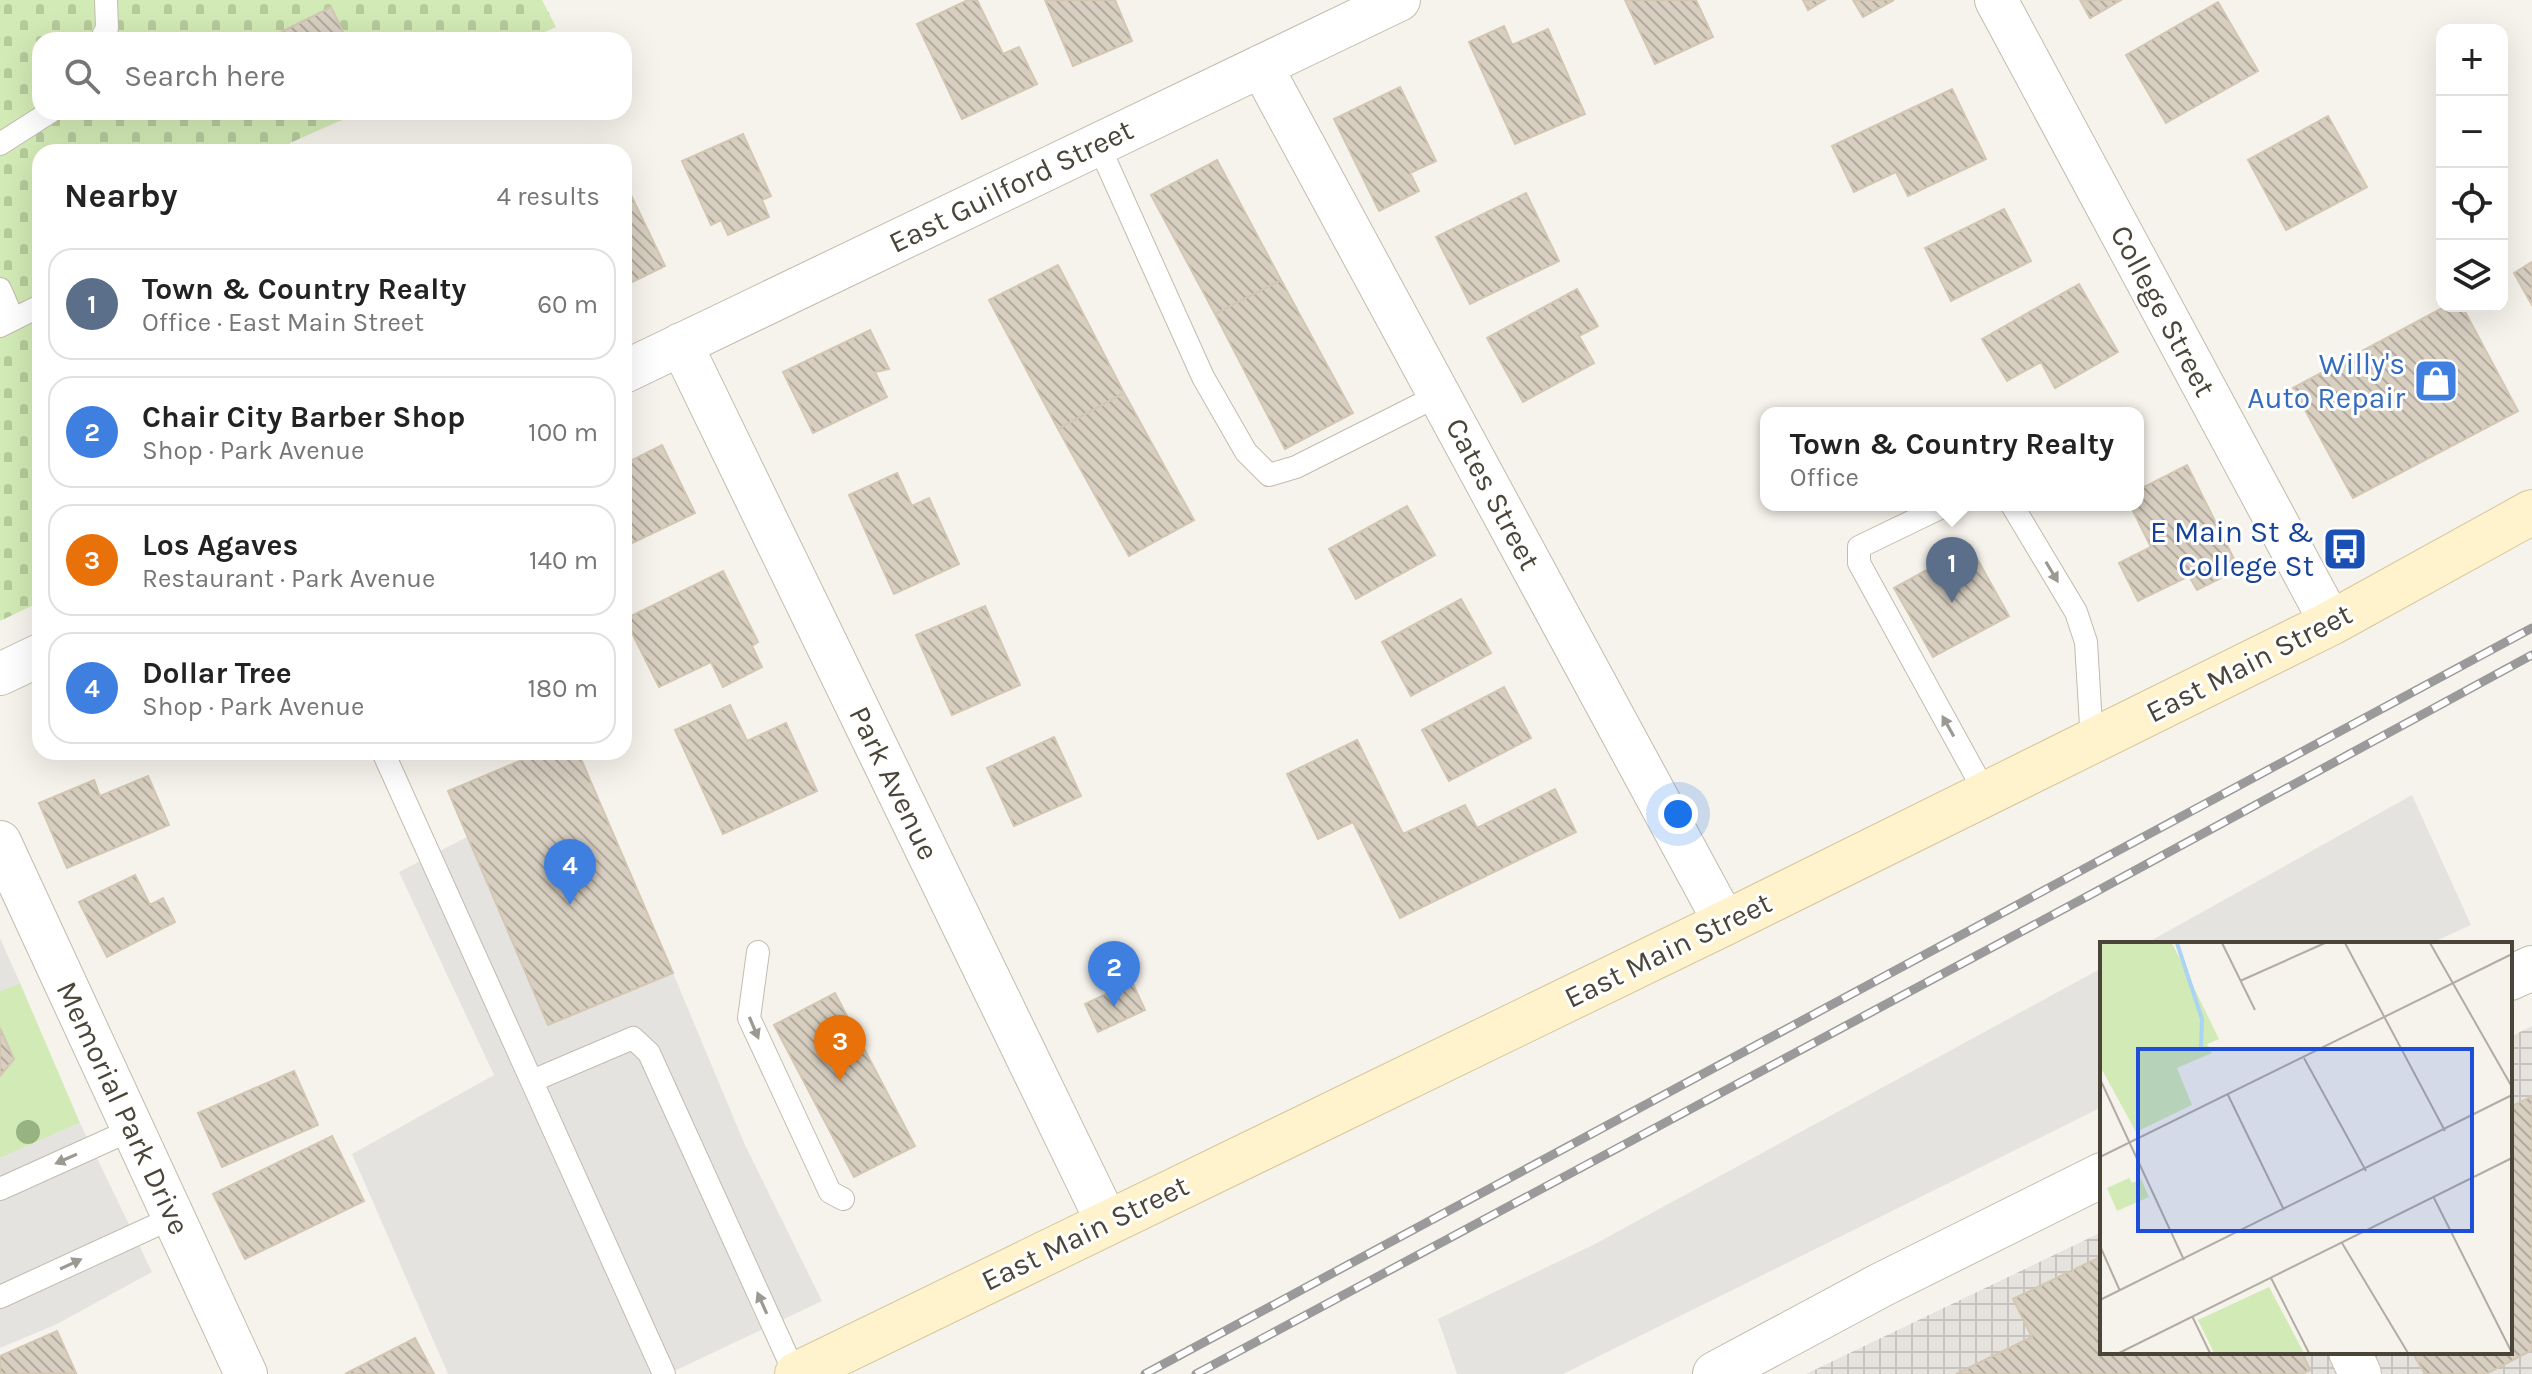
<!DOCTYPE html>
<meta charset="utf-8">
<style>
body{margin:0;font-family:Karla,sans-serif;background:#f6f6f6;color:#222}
.controls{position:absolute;right:24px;top:24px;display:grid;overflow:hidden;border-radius:16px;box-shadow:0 8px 32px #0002}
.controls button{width:72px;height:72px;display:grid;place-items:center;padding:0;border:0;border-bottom:2px solid #e0e0e0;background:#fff;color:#222;font:40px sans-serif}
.you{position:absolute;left:1678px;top:814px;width:28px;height:28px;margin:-20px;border:6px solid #fff;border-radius:50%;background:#1a73e8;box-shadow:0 0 0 12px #1a73e833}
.badge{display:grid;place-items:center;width:52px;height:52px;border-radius:50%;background:#0f766e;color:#fff;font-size:26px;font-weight:700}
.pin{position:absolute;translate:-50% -66px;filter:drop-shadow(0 2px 4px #0008)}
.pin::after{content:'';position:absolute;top:42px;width:28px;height:24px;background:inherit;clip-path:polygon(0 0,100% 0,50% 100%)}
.popup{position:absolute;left:1760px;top:407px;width:384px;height:104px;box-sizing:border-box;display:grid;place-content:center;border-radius:16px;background:#fff;filter:drop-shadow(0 2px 6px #0005);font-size:26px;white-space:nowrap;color:#767676}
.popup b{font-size:30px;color:#222}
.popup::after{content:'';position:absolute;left:50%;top:100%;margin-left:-16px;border:16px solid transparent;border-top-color:#fff}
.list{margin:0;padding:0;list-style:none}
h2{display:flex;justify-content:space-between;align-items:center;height:104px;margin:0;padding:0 32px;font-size:34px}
h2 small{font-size:26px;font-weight:400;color:#767676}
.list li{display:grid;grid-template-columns:52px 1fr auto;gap:24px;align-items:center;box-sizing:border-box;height:112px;margin:0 16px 16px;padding:0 16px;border:2px solid #e0e0e0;border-radius:24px}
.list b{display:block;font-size:30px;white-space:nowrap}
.list p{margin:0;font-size:26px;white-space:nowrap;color:#767676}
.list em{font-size:26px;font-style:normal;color:#767676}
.icon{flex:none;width:44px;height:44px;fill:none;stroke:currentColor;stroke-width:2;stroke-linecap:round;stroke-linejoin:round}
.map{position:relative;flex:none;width:2532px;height:1374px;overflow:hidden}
.search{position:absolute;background:#fff;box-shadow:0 8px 32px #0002;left:32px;top:32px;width:600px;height:88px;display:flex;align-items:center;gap:20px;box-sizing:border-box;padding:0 28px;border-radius:24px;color:#767676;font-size:30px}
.panel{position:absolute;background:#fff;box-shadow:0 8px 32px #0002;left:32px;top:144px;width:600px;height:616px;border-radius:24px}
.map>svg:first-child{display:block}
</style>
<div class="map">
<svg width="2532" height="1374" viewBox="0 0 2532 1374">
<defs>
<pattern id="industrial-grid" width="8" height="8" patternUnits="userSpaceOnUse" patternTransform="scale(2)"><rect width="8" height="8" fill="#e6e2dd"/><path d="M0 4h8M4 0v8" fill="none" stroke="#c7c3be"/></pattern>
<pattern id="cemetery-stones" width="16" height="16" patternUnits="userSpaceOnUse" patternTransform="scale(2)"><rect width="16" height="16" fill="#d2eab5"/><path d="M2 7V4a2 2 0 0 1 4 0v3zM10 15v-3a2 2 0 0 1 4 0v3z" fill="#b6ca9c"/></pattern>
<pattern id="building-back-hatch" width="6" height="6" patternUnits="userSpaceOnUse" patternTransform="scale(2)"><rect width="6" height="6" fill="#d8cfc1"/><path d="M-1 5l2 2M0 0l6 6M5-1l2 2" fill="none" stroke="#b1aa9e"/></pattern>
</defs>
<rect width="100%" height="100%" fill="#f6f3ec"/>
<!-- industrial -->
<path fill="url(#industrial-grid)" d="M2532 1026V1374H1806L2102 1232V1352H2510V1037Z"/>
<!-- green -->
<path fill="#d2eab5" d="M20 983 80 1123 0 1158V991Z"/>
<!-- cemetery -->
<path fill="url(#cemetery-stones)" d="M0 0H542L556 27 526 40H40V112H360L290 143 293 152H40V602L0 621Z"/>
<!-- parking -->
<path fill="#e5e3e0" d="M2412 795 2471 925 2429 944H2145Z
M467 837 548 1025 673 973 745 1145 822 1301 668 1374H448L352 1154 494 1075 399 872Z
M0 938 20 983 0 991Z
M2102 968V1107L1563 1374H1457L1438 1319 1593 1245Z
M80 1123 152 1272 57 1324 0 1348V1158Z"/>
<!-- building -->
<path fill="url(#building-back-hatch)" stroke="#d3c7b4" stroke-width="2" d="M968 0H977L1003 54 1019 47 1037 84 962 119 917 24Z
M1045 0H1115L1132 41 1073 66Z
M1625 0H1696L1713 37 1655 64Z
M1803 0H1825L1808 10Z
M1853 0H1894L1863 17Z
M2080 0H2121L2090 18Z
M2218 2 2258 71 2166 123 2126 55Z
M331 7 347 40H272L271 37Z
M1504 26 1512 45 1548 29 1585 114 1515 144 1469 42Z
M1400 87 1436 161 1410 173 1419 191 1379 211 1334 119Z
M1952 89 1986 159 1908 196 1896 172 1854 192 1832 146Z
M2328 116 2367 187 2286 230 2248 160Z
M743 134 771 196 762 200 769 217 728 235 721 220 711 225 682 161Z
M1217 160 1281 280 1215 314 1151 195Z
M630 193 665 266 624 286V196Z
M1526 193 1559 261 1470 304 1436 237Z
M2004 209 2031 261 1951 301 1925 248Z
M2532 262V305L2514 273Z
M1058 265 1124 393 1058 429 989 300Z
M1281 280 1353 413 1285 449 1215 314Z
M2079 284 2118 352 2055 388 2041 362 2007 381 1982 339Z
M1577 289 1598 326 1579 336 1594 363 1523 402 1487 338Z
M2446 306H2462L2518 411 2353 498 2293 388Z
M870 330 889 369 875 372 887 397 813 433 783 372Z
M1124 393 1194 520 1129 556 1058 429Z
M662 445 695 513 624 547V464Z
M2187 465 2239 569 2197 590 2189 576 2138 601 2119 563 2151 547 2130 505H2138V490Z
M897 473 912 506 929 498 959 564 894 594 849 495Z
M1407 506 1435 555 1356 599 1329 549Z
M1970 546 2009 616 1933 657 1894 588Z
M723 571 758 642 752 646 762 667 723 687 711 662 659 687 625 619Z
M1461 599 1491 653 1411 696 1382 642Z
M985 606 1020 685 952 715 916 635Z
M1504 687 1531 738 1449 781 1422 730Z
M730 705 747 741 786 723 817 791 723 834 675 730Z
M1054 737 1081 796 1014 826 987 768Z
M1357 740 1403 834 1465 805 1477 828 1555 789 1576 832 1400 918 1353 822 1318 839 1287 774Z
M541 752H578L673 973 548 1025 448 791Z
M148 776 169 825 67 868 39 803 94 780 100 796Z
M135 875 150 905 163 898 175 922 107 957 79 902Z
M1132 982 1145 1010 1098 1032 1085 1004Z
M835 993 915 1146 854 1177 774 1025Z
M0 1028 14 1059 0 1076Z
M294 1071 318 1125 222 1167 198 1113Z
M2532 1096V1350L2486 1374H2425L2412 1352H2510V1107Z
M332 1136 364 1201 245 1259 213 1194Z
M2102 1256V1352H2302L2310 1370 2302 1374H1956L2032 1337 2013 1299Z
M57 1331 76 1373 0 1374V1356Z
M415 1338 434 1374H345Z"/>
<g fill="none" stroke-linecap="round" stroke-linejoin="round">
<!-- service casing -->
<g stroke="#c2bbae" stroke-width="24">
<path id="service" d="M101 40 107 28 106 0
M0 144 50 112
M1098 144 1203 377 1246 452 1269 475 1296 467 1439 395
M0 289 13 319
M0 326 40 306
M1946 505 1859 547V563L1986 794
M2012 505 2076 612 2086 642 2092 742
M383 752 664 1374
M758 952 749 1018 830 1192 843 1199
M532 1081 633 1038 649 1053 795 1374
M0 1189 133 1129
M0 1297 174 1217"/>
</g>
<!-- minor casing -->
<g stroke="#c2bbae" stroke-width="44">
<path id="minor" d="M1996 0 2331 623
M1261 66 1725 923
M681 344 1107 1222
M624 372 1399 0
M0 674 40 655
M0 842 246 1374
M2350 1352 2360 1374"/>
</g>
<!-- tertiary casing -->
<g stroke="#c2bbae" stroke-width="46">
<path id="tertiary" d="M2510 978 2532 968
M1715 1374 1881 1285 2102 1175"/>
</g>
<!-- secondary casing -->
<g stroke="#d6c79b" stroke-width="46">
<path id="secondary" d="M797 1374 1725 923 2331 623 2532 512"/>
</g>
<!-- service -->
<use href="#service" stroke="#fff" stroke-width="22"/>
<!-- minor -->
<use href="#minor" stroke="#fff" stroke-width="42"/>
<!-- tertiary -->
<use href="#tertiary" stroke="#fff" stroke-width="44"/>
<!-- secondary -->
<use href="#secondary" stroke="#fff3cd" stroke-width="44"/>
<!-- rail casing -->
<g stroke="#9a9a9a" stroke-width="9">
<path id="rail" d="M1145 1374 2532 628
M1196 1374 2088 896 2532 655"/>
</g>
<!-- rail -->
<use href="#rail" stroke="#fff" stroke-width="6" stroke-dasharray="18" stroke-linecap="butt"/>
</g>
<!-- trees -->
<circle fill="#97b381" cx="28" cy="1132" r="12"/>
<!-- one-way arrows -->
<defs><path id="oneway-solid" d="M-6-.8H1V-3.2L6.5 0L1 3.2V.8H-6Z" transform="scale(2)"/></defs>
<g fill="#9c9892">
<use href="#oneway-solid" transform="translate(2052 572) rotate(59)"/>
<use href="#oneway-solid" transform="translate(1948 726) rotate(-119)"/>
<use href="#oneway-solid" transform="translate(754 1028) rotate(67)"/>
<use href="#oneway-solid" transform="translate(66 1159) rotate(156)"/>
<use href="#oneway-solid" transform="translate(71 1264) rotate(-25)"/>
<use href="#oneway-solid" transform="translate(762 1303) rotate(-114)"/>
</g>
<!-- icons -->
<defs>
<g id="shop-square" transform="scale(2.3)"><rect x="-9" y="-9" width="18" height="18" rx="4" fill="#3f7fe0" stroke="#fff"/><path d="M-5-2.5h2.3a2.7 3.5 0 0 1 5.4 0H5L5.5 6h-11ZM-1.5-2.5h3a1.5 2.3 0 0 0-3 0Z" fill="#fff"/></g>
<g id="bus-square" transform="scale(2.3)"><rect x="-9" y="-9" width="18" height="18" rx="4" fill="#1a4fb4" stroke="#fff"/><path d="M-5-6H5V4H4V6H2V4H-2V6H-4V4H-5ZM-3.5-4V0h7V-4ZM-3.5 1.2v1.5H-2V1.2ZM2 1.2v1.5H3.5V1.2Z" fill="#fff"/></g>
</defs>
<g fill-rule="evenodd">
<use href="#shop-square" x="2436" y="381"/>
<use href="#bus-square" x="2345" y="549"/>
</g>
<g text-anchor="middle" stroke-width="6" stroke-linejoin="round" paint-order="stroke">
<!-- street labels -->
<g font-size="30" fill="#4b4439" stroke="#fff">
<text transform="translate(1011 186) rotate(-26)" y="10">East Guilford Street</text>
<text transform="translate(2163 311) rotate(62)" y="10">College Street</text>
<text transform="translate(1493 494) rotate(62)" y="10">Cates Street</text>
<text transform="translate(2249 663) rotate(-27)" y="10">East Main Street</text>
<text transform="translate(894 783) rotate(64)" y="10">Park Avenue</text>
<text transform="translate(1668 950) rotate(-26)" y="10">East Main Street</text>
<text transform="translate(123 1108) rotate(65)" y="10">Memorial Park Drive</text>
<text transform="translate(1085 1233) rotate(-26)" y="10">East Main Street</text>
</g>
<!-- shop labels -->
<g font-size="30" fill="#366cbe" stroke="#fff" text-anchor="end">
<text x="2405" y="374">Willy's<tspan x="2405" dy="34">Auto Repair</tspan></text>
</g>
<!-- transit labels -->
<g font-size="30" fill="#164399" stroke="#fff" text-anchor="end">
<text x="2314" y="542">E Main St &amp;<tspan x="2314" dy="34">College St</tspan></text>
</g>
</g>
<!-- overview -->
<g transform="translate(2100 942)">
<rect width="412" height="412" fill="#f6f3ec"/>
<path d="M29 236 32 241 41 237 49 255 17 269 7 246ZM169 345 204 411H114L98 378Z" fill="#d2eab5"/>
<path d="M0 1H72L119 97 107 102 112 111 77 126 92 163 36 190 0 124Z" fill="#d2eab5"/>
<path fill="none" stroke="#a9d4f2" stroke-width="4" d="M77 1 102 77 101 107"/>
<path fill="none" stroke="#b2ada4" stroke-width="2" d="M122 1 155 68M245 1 345 189M330 1 412 145M140 39 225 1M204 116 266 229M0 137 84 318M128 153 184 268M0 215 412 12M333 254 412 411M242 301 308 411M0 304 20 349M171 336 209 411M0 358 412 153M92 374 110 411M19 411 412 216"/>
<path fill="#1d4ed8" fill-opacity="0.15" stroke="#1d4ed8" stroke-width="4" d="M38 107H372V289H38Z"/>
<rect width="412" height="412" fill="none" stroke="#4b4439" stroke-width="4"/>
</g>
</svg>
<div class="controls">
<button>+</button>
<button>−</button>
<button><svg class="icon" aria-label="locate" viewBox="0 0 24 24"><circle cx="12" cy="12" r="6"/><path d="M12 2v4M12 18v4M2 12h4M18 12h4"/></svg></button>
<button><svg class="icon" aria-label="layers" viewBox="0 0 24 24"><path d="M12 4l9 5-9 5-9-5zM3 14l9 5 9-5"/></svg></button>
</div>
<div class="you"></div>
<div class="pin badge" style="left:1952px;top:603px;background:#5c6f8a">1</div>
<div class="popup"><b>Town &amp; Country Realty</b>Office</div>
<div class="pin badge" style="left:1114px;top:1007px;background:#3f7fe0">2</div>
<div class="pin badge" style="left:840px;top:1081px;background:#e8710a">3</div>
<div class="pin badge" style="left:570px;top:905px;background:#3f7fe0">4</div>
<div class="search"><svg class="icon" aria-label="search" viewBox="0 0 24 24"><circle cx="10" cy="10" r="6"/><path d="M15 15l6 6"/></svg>Search here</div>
<section class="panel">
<h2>Nearby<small>4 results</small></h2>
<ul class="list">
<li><span class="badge" style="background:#5c6f8a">1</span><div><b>Town &amp; Country Realty</b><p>Office · East Main Street</p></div><em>60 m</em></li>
<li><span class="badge" style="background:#3f7fe0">2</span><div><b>Chair City Barber Shop</b><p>Shop · Park Avenue</p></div><em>100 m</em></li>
<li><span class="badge" style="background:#e8710a">3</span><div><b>Los Agaves</b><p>Restaurant · Park Avenue</p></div><em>140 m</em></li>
<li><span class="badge" style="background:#3f7fe0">4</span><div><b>Dollar Tree</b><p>Shop · Park Avenue</p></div><em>180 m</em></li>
</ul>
</section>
</div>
